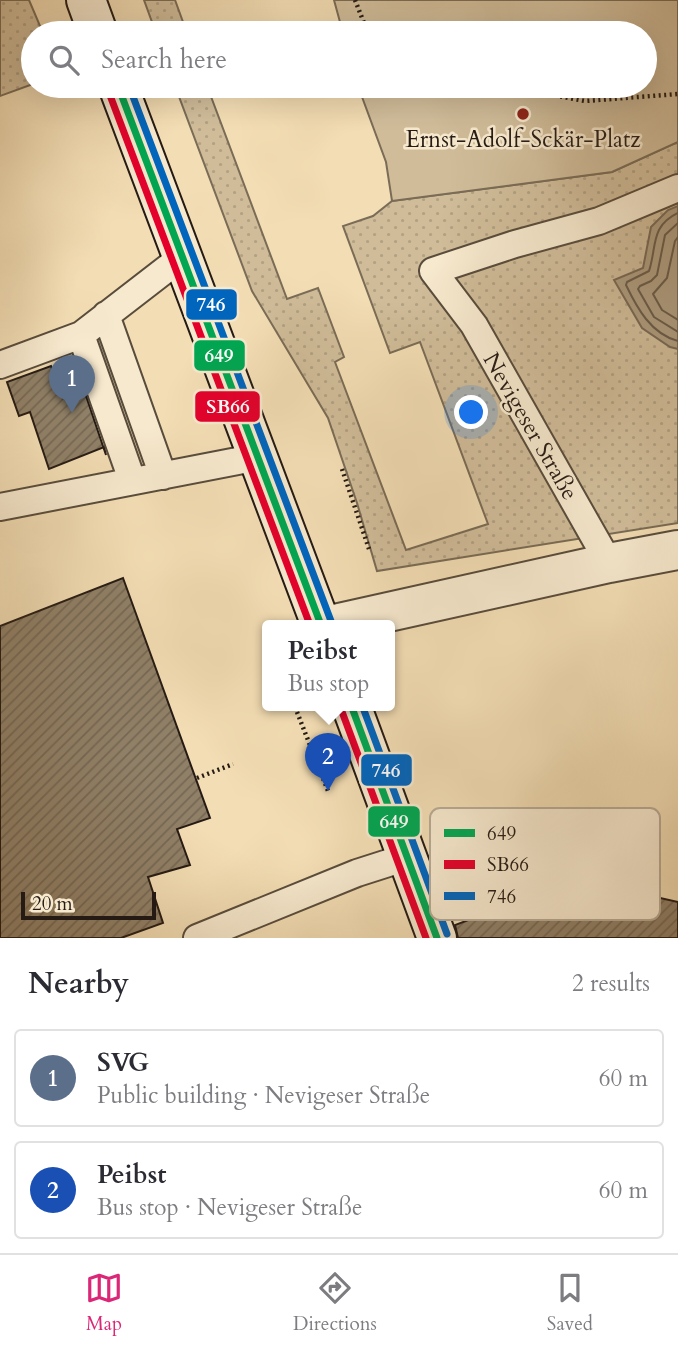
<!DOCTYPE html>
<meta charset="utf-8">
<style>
body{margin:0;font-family:Cardo,serif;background:#f2f2f3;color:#2b2b33}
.scale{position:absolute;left:21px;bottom:18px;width:135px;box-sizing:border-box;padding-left:7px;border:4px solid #251b14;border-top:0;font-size:19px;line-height:24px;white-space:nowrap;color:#251b14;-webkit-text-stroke:5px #f7e9ce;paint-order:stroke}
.you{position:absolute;left:472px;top:413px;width:24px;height:24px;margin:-18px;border:5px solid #fff;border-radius:50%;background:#1a73e8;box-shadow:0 0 0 10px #1a73e833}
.badge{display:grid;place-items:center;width:46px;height:46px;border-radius:50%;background:#db2777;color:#fff;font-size:23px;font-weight:700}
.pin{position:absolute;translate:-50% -58px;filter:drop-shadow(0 2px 4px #0008)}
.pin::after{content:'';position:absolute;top:37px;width:24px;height:21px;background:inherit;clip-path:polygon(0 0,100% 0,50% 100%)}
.popup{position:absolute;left:262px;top:620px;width:133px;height:91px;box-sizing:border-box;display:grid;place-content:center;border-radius:7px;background:#fff;filter:drop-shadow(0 2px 5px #0005);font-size:23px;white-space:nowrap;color:#7c7c81}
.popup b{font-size:26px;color:#2b2b33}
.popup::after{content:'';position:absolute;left:50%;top:100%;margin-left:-14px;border:14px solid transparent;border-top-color:#fff}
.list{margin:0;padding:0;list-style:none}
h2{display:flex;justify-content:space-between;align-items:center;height:91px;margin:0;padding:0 28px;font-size:30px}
h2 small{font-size:23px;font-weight:400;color:#7c7c81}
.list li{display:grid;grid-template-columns:46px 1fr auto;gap:21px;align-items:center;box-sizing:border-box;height:98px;margin:0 14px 14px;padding:0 14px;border:2px solid #e1e1e2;border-radius:7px}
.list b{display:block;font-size:26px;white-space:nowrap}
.list p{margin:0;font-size:23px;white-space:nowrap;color:#7c7c81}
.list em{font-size:23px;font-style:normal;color:#7c7c81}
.icon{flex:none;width:38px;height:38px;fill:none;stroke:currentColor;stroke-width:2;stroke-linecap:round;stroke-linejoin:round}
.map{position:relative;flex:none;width:678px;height:938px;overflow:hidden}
.search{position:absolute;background:#fff;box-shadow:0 7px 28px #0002;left:21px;right:21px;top:21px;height:77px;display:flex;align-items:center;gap:18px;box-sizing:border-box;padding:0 24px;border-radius:38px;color:#7c7c81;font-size:26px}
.sheet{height:315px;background:#fff}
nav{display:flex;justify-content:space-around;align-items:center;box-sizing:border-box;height:98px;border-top:2px solid #e1e1e2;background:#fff;font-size:19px;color:#7c7c81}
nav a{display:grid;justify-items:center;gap:4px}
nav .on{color:#db2777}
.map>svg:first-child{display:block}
</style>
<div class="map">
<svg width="678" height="938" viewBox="0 0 678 938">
<defs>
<pattern id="grass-dots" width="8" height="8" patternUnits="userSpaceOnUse" patternTransform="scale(1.75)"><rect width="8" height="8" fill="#d0bc99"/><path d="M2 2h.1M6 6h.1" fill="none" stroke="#b2a183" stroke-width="1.8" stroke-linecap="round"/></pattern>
<pattern id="building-hatch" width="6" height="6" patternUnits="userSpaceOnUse" patternTransform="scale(1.75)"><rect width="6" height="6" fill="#908067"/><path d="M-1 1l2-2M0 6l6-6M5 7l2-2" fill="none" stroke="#756854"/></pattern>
</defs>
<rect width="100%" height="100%" fill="#f3ddb4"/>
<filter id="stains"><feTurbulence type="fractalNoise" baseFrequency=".00286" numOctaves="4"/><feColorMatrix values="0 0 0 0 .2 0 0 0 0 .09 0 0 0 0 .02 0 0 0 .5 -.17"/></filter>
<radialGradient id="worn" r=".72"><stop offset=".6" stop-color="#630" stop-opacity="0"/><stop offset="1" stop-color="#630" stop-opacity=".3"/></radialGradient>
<!-- grass -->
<path fill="url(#grass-dots)" stroke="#7a6c56" stroke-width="2" d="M0 0H29L43 33H33V84L0 96Z
M144 0H175L187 33H156Z
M175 86H207L287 299 318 288 344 357 335 362 406 550 488 524 420 342 390 353 343 226 373 216 392 201 612 172 678 142V523L377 571 357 503 328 418 252 291Z"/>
<!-- garden -->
<path fill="#d0bc99" stroke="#7a6c56" stroke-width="2" d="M334 0H678V142L612 172 392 201 386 162 358 86H645V33H343Z"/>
<!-- water -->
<path fill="#ad9b7e" stroke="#776854" stroke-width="2" d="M678 206V349L670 347 642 328 614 280 643 268 651 227 668 210Z"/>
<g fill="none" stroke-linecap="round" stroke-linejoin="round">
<!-- shore -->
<path stroke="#695b49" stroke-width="2" d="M678 213C650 226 657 247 649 271L627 282 626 285C637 308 651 334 678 341
M678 223 665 235 657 275 651 281 640 286 638 289 654 317 678 332
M678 237 675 241 667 278 653 294 662 310 678 320"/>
</g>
<!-- building -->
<path fill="url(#building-hatch)" stroke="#251b14" stroke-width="2" d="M51 366 63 398 84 390 106 455 104 447 49 469 30 412 19 416 7 382Z
M123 578 210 818 177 829 190 865 148 877 163 923 121 938H0V626Z
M576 879 678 902V938H458L455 925Z"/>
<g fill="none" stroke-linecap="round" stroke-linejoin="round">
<!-- lane casing -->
<g stroke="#584c3c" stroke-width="30">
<path id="lane" d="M106 315 163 476
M81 335 132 480
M0 365 81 335 182 257
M0 507 258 457
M609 563 474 325 433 271 515 244 599 221 678 188
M197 938 357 873 407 857"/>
</g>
<!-- street casing -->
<g stroke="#584c3c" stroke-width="42">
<path id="street" d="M330 625 609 563 678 550"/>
</g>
<!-- secondary casing -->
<g stroke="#251b14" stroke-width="42">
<path id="secondary" d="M86 0 98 33
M118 86 321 625
M351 705 437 938"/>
</g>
<!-- path -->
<path stroke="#251b14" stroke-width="4.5" stroke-dasharray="2 3.5" stroke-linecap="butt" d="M355 0 368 33
M413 33H416
M512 86 530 91 585 101 678 94
M342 469 369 549
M297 712 328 791
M197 778 233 764"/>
<!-- lane -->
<use href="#lane" stroke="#f7e9ce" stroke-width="26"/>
<!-- street -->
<use href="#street" stroke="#f7e9ce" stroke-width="38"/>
<!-- secondary -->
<use href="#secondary" stroke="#f7e9ce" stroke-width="38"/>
<!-- bus-1 casing -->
<g stroke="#f7e9ce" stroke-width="12">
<path id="bus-1" d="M118 86 321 625
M351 705 437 938"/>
</g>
<!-- bus-2 casing -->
<g stroke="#f7e9ce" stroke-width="12">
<path id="bus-2" d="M108 90 310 625
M341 709 426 938"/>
</g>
<!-- bus-3 casing -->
<g stroke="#f7e9ce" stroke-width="12">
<path id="bus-3" d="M129 86 331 621
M362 705 447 934"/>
</g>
<!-- bus-1 -->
<use href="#bus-1" stroke="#00a651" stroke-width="7"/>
<!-- bus-2 -->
<use href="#bus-2" stroke="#e4002b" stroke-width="7"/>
<!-- bus-3 -->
<use href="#bus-3" stroke="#0065bd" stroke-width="7"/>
</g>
<!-- markers -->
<circle fill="#8f2418" stroke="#f7e9ce" stroke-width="2.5" cx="523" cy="114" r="7"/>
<g text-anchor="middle" stroke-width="5" stroke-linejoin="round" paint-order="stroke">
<!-- poi labels -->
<g font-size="23" fill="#251b14" stroke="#f7e9ce">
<text x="523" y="147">Ernst-Adolf-Sckär-Platz</text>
</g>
<!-- street labels -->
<g font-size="23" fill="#251b14" stroke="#f7e9ce">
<text transform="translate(531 426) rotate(60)" y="8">Nevigeser Straße</text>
</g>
</g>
<!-- legend -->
<rect x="430" y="808" width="230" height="112" rx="10" fill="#f7e9ce" stroke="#b8ab96" stroke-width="2"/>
<rect x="444" y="829" width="31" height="8" fill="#00a651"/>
<rect x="444" y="860" width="31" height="9" fill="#e4002b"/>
<rect x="444" y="892" width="31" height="8" fill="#0065bd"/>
<g font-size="19" fill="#251b14">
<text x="487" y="840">649</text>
<text x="487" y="871">SB66</text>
<text x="487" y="903">746</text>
</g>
<g stroke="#f7e9ce" stroke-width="2.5">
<rect x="185" y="288" width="53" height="33" rx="7" fill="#0065bd"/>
<rect x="193" y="339" width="53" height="33" rx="7" fill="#00a651"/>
<rect x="194" y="390" width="67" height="33" rx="7" fill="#e4002b"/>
<rect x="360" y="753" width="53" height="34" rx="7" fill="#0065bd"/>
<rect x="367" y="805" width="54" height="33" rx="7" fill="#00a651"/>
</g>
<g font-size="19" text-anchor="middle" font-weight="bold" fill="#fff">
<text x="211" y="311">746</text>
<text x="219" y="362">649</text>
<text x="228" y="413">SB66</text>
<text x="386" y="777">746</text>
<text x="394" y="828">649</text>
</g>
<rect width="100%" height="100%" filter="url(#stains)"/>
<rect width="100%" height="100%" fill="url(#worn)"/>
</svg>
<div class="scale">20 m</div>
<div class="you"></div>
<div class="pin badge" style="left:72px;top:413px;background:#5c6f8a">1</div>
<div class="pin badge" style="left:328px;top:791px;background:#1a4fb4">2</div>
<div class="popup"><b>Peibst</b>Bus stop</div>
<div class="search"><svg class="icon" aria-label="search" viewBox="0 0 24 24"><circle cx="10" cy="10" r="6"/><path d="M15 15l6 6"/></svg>Search here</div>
</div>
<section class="sheet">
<h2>Nearby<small>2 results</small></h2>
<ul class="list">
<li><span class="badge" style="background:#5c6f8a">1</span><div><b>SVG</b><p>Public building · Nevigeser Straße</p></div><em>60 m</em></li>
<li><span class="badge" style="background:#1a4fb4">2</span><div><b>Peibst</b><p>Bus stop · Nevigeser Straße</p></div><em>60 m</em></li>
</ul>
</section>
<nav>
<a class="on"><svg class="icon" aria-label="map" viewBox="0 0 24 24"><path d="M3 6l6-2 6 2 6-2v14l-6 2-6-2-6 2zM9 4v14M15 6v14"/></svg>Map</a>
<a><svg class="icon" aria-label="directions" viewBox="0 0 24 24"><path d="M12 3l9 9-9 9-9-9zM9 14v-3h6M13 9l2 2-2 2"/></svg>Directions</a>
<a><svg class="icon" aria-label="saved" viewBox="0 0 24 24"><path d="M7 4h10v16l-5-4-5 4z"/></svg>Saved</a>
</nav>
